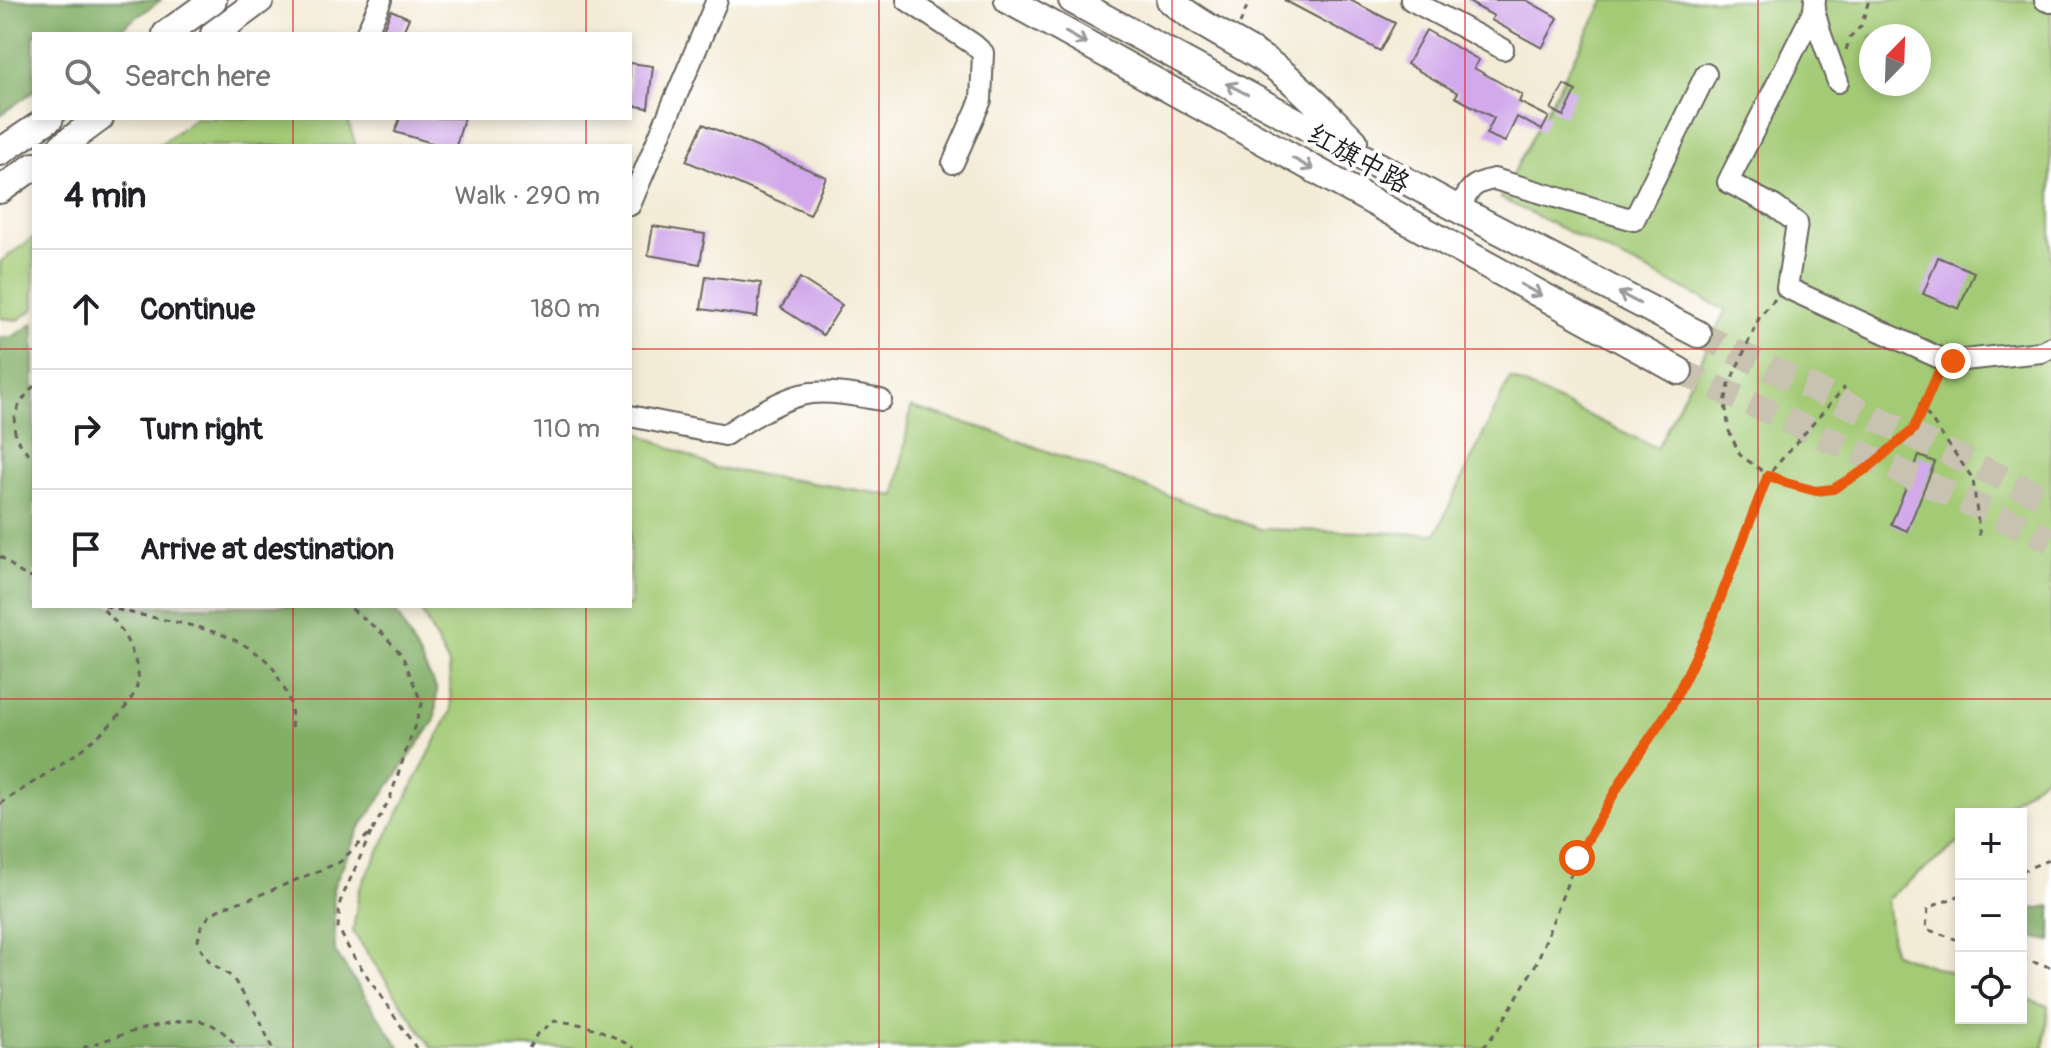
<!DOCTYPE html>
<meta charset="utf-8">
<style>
body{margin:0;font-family:Pangolin,"LXGW WenKai TC",sans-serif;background:#f2f2f2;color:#202124}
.controls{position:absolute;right:24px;bottom:24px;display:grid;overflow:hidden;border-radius:0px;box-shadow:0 4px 12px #0003}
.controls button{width:72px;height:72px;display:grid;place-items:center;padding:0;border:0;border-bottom:2px solid #e0e0e0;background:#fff;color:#202124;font:40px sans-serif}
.compass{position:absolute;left:1859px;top:24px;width:72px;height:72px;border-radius:50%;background:#fff;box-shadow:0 4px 12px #0003;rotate:23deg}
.stop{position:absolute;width:24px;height:24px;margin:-18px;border:6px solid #ea580c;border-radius:50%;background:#fff}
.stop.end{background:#ea580c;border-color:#fff;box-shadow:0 2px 8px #0008}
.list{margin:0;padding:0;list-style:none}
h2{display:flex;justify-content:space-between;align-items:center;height:104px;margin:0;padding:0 32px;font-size:34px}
h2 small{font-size:26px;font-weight:400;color:#757577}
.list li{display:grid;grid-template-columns:52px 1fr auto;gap:24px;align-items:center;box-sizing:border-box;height:120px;padding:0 32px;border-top:2px solid #e0e0e0}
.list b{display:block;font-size:30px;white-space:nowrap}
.list em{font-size:26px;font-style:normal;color:#757577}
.icon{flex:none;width:44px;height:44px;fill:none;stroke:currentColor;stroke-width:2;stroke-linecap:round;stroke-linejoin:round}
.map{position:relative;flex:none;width:2051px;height:1048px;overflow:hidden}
.search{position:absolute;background:#fff;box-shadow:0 4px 12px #0003;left:32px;top:32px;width:600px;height:88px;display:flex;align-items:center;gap:20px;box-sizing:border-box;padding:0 28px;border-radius:0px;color:#757577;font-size:30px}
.panel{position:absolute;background:#fff;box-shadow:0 4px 12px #0003;left:32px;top:144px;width:600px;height:464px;border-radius:0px}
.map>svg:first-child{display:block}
</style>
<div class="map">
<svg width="2051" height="1048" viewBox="0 0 2051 1048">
<rect width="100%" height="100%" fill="#fff"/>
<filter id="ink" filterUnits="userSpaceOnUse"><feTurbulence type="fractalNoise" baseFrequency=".0125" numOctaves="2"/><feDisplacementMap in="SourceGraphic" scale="16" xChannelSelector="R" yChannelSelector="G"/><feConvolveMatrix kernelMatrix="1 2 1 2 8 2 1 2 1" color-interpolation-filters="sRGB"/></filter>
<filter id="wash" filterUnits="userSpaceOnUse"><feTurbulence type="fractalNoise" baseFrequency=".006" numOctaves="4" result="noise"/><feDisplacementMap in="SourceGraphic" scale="32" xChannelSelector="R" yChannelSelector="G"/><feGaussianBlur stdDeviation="1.8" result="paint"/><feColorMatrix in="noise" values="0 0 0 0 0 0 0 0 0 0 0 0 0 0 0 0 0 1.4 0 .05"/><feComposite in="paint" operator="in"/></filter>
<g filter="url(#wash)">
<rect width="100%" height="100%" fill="#f3ebd6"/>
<!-- green -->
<path fill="#a3ca75" stroke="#607348" stroke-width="2" fill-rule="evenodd" d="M1605 0H2051V772L1996 814H1961V841L1887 899 1893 953 1961 976V1018H2021V997L2048 1006 2044 1048H432L353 932 359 890 451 711 449 665 420 609 417 606H630V429L715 468 896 496 911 407 989 430 1260 529 1436 534 1510 378 1657 448 1726 310 1500 198ZM1871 36H1919V84H1871Z
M195 118H347L356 146H158Z
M34 237V309L18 320 0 318V262Z"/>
<!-- forest -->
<path fill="#82ae66" stroke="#4f6541" stroke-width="2" d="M0 0H161L113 34H34V91L0 115Z
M34 323V606H393L437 690 435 720 358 831 333 888 335 952 400 1048H0V337H12Z
M2051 906V941L2021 935V911Z"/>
<g id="blocks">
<!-- building -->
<path fill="#d2aaeb" d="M1284 0H1350L1395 23 1380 51Z
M1465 0H1526L1558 18 1542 48 1491 20 1494 16Z
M391 10 409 18 402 34H381Z
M1426 30 1479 60 1474 68 1522 95 1519 102 1549 117 1542 130 1517 117 1505 142 1486 134 1494 118 1455 97 1458 93 1407 64Z
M630 63 653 66 648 108 630 105Z
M1564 85 1576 91 1564 116 1551 109Z
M400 118H464L456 146H442L395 132Z
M703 124 826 177 810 215 686 161Z
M653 226 705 234 700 264 648 255Z
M1938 257 1974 272 1959 309 1923 294Z
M706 276 761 283 757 317 701 309Z
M800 278 842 305 823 335 781 308Z
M1919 456 1935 462 1907 531 1891 524Z"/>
</g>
</g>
<g filter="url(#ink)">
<use href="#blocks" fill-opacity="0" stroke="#67645d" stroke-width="2"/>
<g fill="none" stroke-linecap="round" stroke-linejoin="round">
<!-- major-tunnel -->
<path stroke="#c8c2b1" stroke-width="26" stroke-dasharray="26 13" stroke-linecap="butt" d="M1698 334 2051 501
M1679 371 2051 540"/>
<!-- minor casing -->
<g stroke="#67645d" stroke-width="24">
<path id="minor" d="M907 0 973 44 983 53 981 100 953 163
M1411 0 1503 49
M1815 0 1814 10 1728 182 1774 206 1797 223 1787 288 1944 360 1953 361 2042 352 2051 347
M2045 0 2051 2
M1814 10 1821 35 1838 82
M366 34 381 0
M630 205 717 0
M1460 210C1468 189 1472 183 1494 179L1634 220 1706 74
M630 416 725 435C747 420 784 396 811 393 834 391 858 396 881 400"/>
</g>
<!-- major casing -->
<g stroke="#67645d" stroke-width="30">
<path id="major" d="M1008 0 1679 371
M1072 0 1460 210 1698 334
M1170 0C1198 24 1230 38 1260 57 1295 79 1324 112 1354 141
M166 34 213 0
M214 34 260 0
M62 146 100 118
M0 152 50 118
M0 190 34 166"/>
</g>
<!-- path -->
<path stroke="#67645d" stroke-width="3" stroke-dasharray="6 6" stroke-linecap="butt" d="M1240 24 1249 1
M1846 50 1850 38 1861 26 1869 0
M1775 299 1760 316 1729 385 1725 403 1729 431 1740 455 1768 475 1786 483 1816 491 1833 489 1868 468 1913 430 1937 376
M34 386C10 411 5 435 34 458
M1919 403 1973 479 1980 539
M0 556 21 573 34 579
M105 606C159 623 224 622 268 662 274 667 277 676 281 683 291 701 293 710 291 730
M0 804C38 778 128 728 138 682 141 669 126 635 117 624 112 617 105 612 100 606
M371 833 340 902 338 927 350 951 416 1048
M2021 871 2051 859
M1961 895 1928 908 1926 929 1961 941
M2021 959 2051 967
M83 1048C110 1038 178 1015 204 1022 219 1026 229 1037 238 1048
M272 1048 259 1018 232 977 210 962 202 951 198 940 201 927 210 915 223 907 252 898 340 862 373 830 390 798 422 704 402 655 383 634 348 606
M529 1048 537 1034 555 1021C590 1024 604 1031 634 1048
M1483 1048 1499 1028 1537 962 1577 858 1626 773 1671 707 1707 633 1768 475 1845 387"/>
<!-- minor -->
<use href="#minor" stroke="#fff" stroke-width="20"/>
<!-- major -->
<use href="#major" stroke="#fff" stroke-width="26"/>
</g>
<!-- one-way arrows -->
<defs><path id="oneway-shaft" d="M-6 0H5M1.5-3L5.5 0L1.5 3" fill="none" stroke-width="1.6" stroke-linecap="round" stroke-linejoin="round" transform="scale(2)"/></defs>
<g stroke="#999">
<use href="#oneway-shaft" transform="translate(1076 38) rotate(29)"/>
<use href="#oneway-shaft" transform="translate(1237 89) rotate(-152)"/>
<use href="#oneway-shaft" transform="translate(1303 164) rotate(29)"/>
<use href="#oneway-shaft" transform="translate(1531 290) rotate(29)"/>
<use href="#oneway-shaft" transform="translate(1629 298) rotate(-152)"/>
</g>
</g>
<g fill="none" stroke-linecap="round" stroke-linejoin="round" filter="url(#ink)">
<!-- route -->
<path stroke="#ea580c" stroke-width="10" d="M1577 858 1626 773 1671 707 1707 633 1768 475 1786 483 1816 491 1833 489 1868 468 1913 430 1944 360 1953 361"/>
</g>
<!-- grid -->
<path fill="none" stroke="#d62828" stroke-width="2" stroke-opacity="0.55" d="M293 0V34M586 0V34M879 0V1048M1172 0V1048M1465 0V1048M1758 0V1048M293 118V146M586 118V146M0 349H34M630 349H2051M293 606V1048M586 606V1048M0 699H2051"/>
<g text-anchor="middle" stroke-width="8" stroke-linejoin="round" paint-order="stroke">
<!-- street labels -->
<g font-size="28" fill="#1c1c1c" stroke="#fff">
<text transform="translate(1359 158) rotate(29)" y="10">红旗中路</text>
</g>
</g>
</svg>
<div class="controls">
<button>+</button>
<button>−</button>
<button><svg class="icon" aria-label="locate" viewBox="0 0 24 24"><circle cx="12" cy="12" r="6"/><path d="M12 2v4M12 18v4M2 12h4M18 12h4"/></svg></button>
</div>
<svg class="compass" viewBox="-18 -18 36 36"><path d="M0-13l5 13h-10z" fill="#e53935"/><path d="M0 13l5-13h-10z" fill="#757577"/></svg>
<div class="stop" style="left:1577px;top:858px"></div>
<div class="stop end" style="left:1953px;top:361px"></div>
<div class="search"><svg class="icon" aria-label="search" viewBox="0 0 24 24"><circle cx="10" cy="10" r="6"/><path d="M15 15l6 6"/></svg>Search here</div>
<section class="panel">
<h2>4 min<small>Walk · 290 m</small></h2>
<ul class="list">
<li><svg class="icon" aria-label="ahead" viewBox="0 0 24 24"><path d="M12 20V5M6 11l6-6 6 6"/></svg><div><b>Continue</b></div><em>180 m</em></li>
<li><svg class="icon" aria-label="right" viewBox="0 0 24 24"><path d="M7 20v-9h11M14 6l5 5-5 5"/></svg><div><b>Turn right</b></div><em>110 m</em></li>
<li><svg class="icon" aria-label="arrive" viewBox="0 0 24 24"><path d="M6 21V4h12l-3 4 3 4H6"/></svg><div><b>Arrive at destination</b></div></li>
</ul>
</section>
</div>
